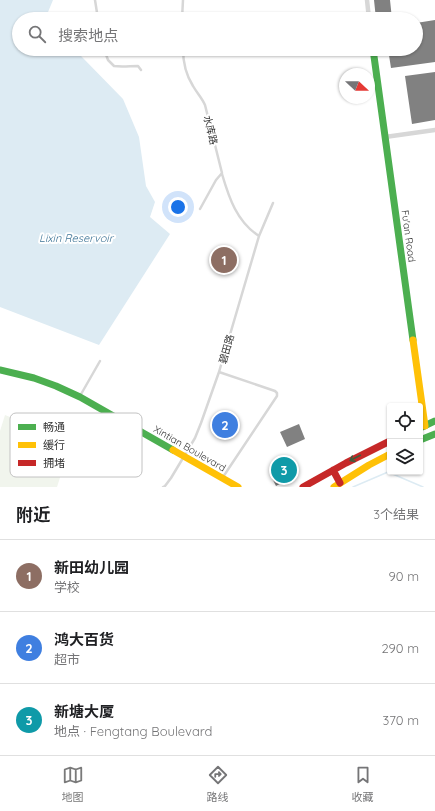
<!DOCTYPE html>
<html lang="zh">
<meta charset="utf-8">
<style>
body{margin:0;font-family:Quicksand,"Noto Sans SC",sans-serif;background:#f6f6f6;color:#202124}
.controls{position:absolute;right:12px;bottom:12px;display:grid;overflow:hidden;border-radius:4px;box-shadow:0 1px 3px #0004}
.controls button{width:36px;height:36px;display:grid;place-items:center;padding:0;border:0;border-bottom:1px solid #e0e0e0;background:#fff;color:#202124;font:20px sans-serif}
.compass{position:absolute;left:339px;top:68px;width:36px;height:36px;border-radius:50%;background:#fff;box-shadow:0 1px 3px #0004;rotate:112deg}
.you{position:absolute;left:178px;top:207px;width:14px;height:14px;margin:-10px;border:3px solid #fff;border-radius:50%;background:#1a73e8;box-shadow:0 0 0 6px #1a73e833}
.badge{display:grid;place-items:center;width:26px;height:26px;border-radius:50%;background:#7a7a7a;color:#fff;font-size:13px;font-weight:700}
.pin{position:absolute;translate:-50% -50%;border:2px solid #fff;box-shadow:0 1px 4px #0006}
.list{margin:0;padding:0;list-style:none}
h2{display:flex;justify-content:space-between;align-items:center;height:52px;margin:0;padding:0 16px;font-size:17px}
h2 small{font-size:13px;font-weight:400;color:#757577}
.list li{display:grid;grid-template-columns:26px 1fr auto;gap:12px;align-items:center;box-sizing:border-box;height:72px;padding:0 16px;border-top:1px solid #e0e0e0}
.list b{display:block;font-size:15px;white-space:nowrap}
.list p{margin:0;font-size:13px;white-space:nowrap;color:#757577}
.list em{font-size:13px;font-style:normal;color:#757577}
.icon{flex:none;width:22px;height:22px;fill:none;stroke:currentColor;stroke-width:2;stroke-linecap:round;stroke-linejoin:round}
.map{position:relative;flex:none;width:435px;height:487px;overflow:hidden}
.search{position:absolute;background:#fff;box-shadow:0 1px 3px #0004;left:12px;right:12px;top:12px;height:44px;display:flex;align-items:center;gap:10px;box-sizing:border-box;padding:0 14px;border-radius:22px;color:#757577;font-size:15px}
.sheet{height:268px;background:#fff}
nav{display:flex;justify-content:space-around;align-items:center;box-sizing:border-box;height:56px;border-top:1px solid #e0e0e0;background:#fff;font-size:11px;color:#757577}
nav a{display:grid;justify-items:center;gap:2px}
nav .on{color:#7a7a7a}
.map>svg:first-child{display:block}
</style>
<div class="map">
<svg width="435" height="487" viewBox="0 0 435 487">
<rect width="100%" height="100%" fill="#fff"/>
<!-- green -->
<path fill="#f1f5ed" d="M5 415 40 429 46 419 75 430 57 487H0V431Z"/>
<!-- water -->
<path fill="#ddebf3" d="M0 0H53L46 17V19H19V49H76L81 56 123 99 139 137 146 186 155 202 150 217 170 234 99 345 0 307Z"/>
<g fill="none" stroke-linecap="round" stroke-linejoin="round">
<!-- stream -->
<path stroke="#ddebf3" stroke-width="1.5" d="M353 487 388 472 423 487"/>
</g>
<!-- building -->
<path fill="#818181" d="M374 0H390L392 19H376Z
M435 20V62L391 68 388 49H416V23Z
M435 72V120L412 124 405 76Z
M299 424 305 439 287 447 280 432Z
M286 460 295 476 276 486 272 478 279 474 275 466Z"/>
<g fill="none" stroke-linecap="round" stroke-linejoin="round">
<!-- lane -->
<path stroke="#d7d7d7" stroke-width="2.5" d="M95 0 98 19
M182 19 183 0
M104 49 108 60 114 66C122 67 130 66 138 66L141 70
M183 49C183 62 186 75 193 86 197 93 202 98 205 105L222 173 216 180 200 209
M222 174C229 198 237 222 259 236
M219 372 275 391 277 393V396L223 477
M80 396 100 361
M163 487 165 486 171 478 195 438 201 423 219 372 259 236 273 203"/>
<!-- street -->
<path stroke="#d7d7d7" stroke-width="4.5" d="M367 0 369 19
M385 137 435 130"/>
<!-- fast -->
<path stroke="#4caf50" stroke-width="7" d="M373 49 413 340
M0 370 34 378 56 386 80 397 173 450
M420 428 435 421
M420 440 435 434"/>
<!-- slow -->
<path stroke="#ffc107" stroke-width="7" d="M413 340 425 426
M173 450 238 487
M334 487 369 465 390 454"/>
<!-- jam -->
<path stroke="#c62828" stroke-width="7" d="M333 470 340 483
M303 487 346 463 390 441"/>
</g>
<!-- one-way arrows -->
<defs><path id="oneway-shaft" d="M-6 0H5M1.5-3L5.5 0L1.5 3" fill="none" stroke-width="1.6" stroke-linecap="round" stroke-linejoin="round"/></defs>
<use stroke="#3c5e3d" href="#oneway-shaft" transform="translate(355 458) rotate(153)"/>
<g text-anchor="middle" stroke-width="4" stroke-linejoin="round" paint-order="stroke">
<!-- street labels -->
<g font-size="10" fill="#333" stroke="#fff">
<text transform="translate(211 130) rotate(76)" y="4">水库路</text>
<text transform="translate(409 236) rotate(82)" y="4">Fu'an Road</text>
<text transform="translate(226 349) rotate(-74)" y="4">碧田路</text>
<text transform="translate(190 448) rotate(30)" y="4">Xintian Boulevard</text>
</g>
<!-- water labels -->
<g font-size="11" font-style="italic" fill="#3f7597" stroke="#fff">
<text x="76" y="242">Lixin Reservoir</text>
</g>
</g>
<!-- legend -->
<rect x="10" y="413" width="132" height="64" rx="6" fill="#fff" stroke="#c2c2c2" stroke-width="1"/>
<rect x="18" y="424" width="18" height="6" fill="#4caf50"/>
<rect x="18" y="442" width="18" height="6" fill="#ffc107"/>
<rect x="18" y="460" width="18" height="6" fill="#c62828"/>
<g font-size="11" fill="#333">
<text x="43" y="431">畅通</text>
<text x="43" y="449">缓行</text>
<text x="43" y="467">拥堵</text>
</g>
</svg>
<div class="controls">
<button><svg class="icon" aria-label="locate" viewBox="0 0 24 24"><circle cx="12" cy="12" r="6"/><path d="M12 2v4M12 18v4M2 12h4M18 12h4"/></svg></button>
<button><svg class="icon" aria-label="layers" viewBox="0 0 24 24"><path d="M12 4l9 5-9 5-9-5zM3 14l9 5 9-5"/></svg></button>
</div>
<svg class="compass" viewBox="-18 -18 36 36"><path d="M0-13l5 13h-10z" fill="#e53935"/><path d="M0 13l5-13h-10z" fill="#757577"/></svg>
<div class="you"></div>
<div class="pin badge" style="left:224px;top:260px;background:#8d6e63">1</div>
<div class="pin badge" style="left:225px;top:425px;background:#3f7fe0">2</div>
<div class="pin badge" style="left:284px;top:470px;background:#0f9aa8">3</div>
<div class="search"><svg class="icon" aria-label="search" viewBox="0 0 24 24"><circle cx="10" cy="10" r="6"/><path d="M15 15l6 6"/></svg>搜索地点</div>
</div>
<section class="sheet">
<h2>附近<small>3个结果</small></h2>
<ul class="list">
<li><span class="badge" style="background:#8d6e63">1</span><div><b>新田幼儿园</b><p>学校</p></div><em>90 m</em></li>
<li><span class="badge" style="background:#3f7fe0">2</span><div><b>鸿大百货</b><p>超市</p></div><em>290 m</em></li>
<li><span class="badge" style="background:#0f9aa8">3</span><div><b>新塘大厦</b><p>地点 · Fengtang Boulevard</p></div><em>370 m</em></li>
</ul>
</section>
<nav>
<a class="on"><svg class="icon" aria-label="map" viewBox="0 0 24 24"><path d="M3 6l6-2 6 2 6-2v14l-6 2-6-2-6 2zM9 4v14M15 6v14"/></svg>地图</a>
<a><svg class="icon" aria-label="directions" viewBox="0 0 24 24"><path d="M12 3l9 9-9 9-9-9zM9 14v-3h6M13 9l2 2-2 2"/></svg>路线</a>
<a><svg class="icon" aria-label="saved" viewBox="0 0 24 24"><path d="M7 4h10v16l-5-4-5 4z"/></svg>收藏</a>
</nav>
